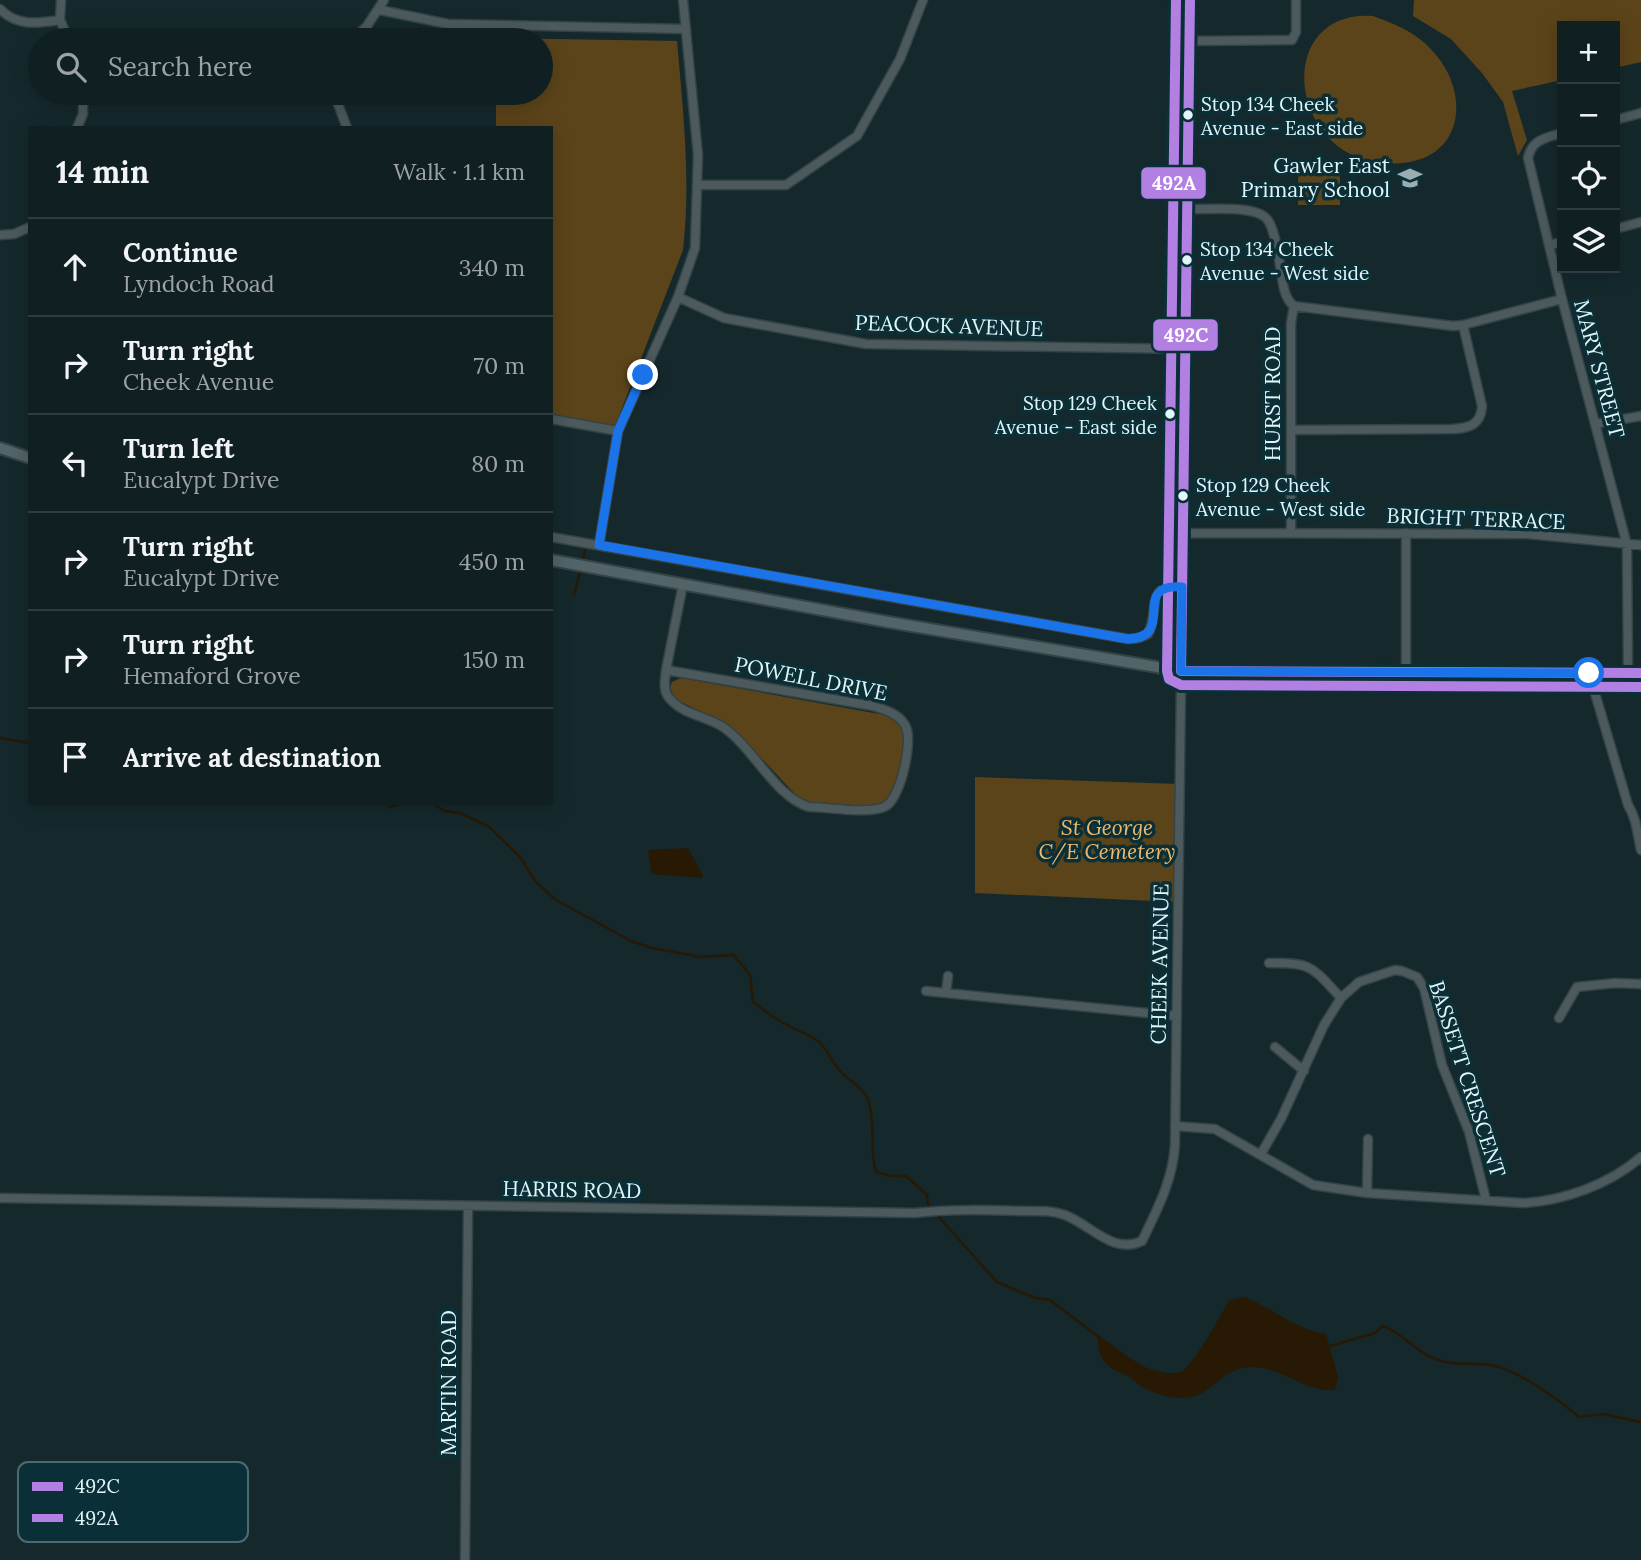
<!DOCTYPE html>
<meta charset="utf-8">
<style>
body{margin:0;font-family:Lora,serif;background:#1e2c2f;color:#f1f3f6}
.controls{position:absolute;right:21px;top:21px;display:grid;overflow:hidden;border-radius:0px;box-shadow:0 4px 18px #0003}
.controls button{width:63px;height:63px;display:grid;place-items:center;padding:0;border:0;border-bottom:2px solid #303d40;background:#101f22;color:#f1f3f6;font:35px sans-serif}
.stop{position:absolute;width:21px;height:21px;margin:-16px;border:5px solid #1a73e8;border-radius:50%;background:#fff}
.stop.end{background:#1a73e8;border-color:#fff;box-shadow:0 2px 7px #0008}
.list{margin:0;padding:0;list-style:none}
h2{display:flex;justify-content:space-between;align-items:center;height:91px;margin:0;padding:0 28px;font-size:30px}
h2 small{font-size:23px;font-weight:400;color:#9ca2a5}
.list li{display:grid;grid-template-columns:46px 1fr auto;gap:21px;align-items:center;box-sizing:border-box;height:98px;padding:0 28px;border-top:2px solid #303d40}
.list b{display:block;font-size:26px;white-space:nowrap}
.list p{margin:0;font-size:23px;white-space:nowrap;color:#9ca2a5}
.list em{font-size:23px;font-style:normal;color:#9ca2a5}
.icon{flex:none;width:38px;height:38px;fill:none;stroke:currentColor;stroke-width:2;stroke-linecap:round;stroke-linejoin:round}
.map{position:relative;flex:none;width:1641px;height:1560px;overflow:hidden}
.search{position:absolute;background:#101f22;box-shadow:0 4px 18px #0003;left:28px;top:28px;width:525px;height:77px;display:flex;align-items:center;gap:18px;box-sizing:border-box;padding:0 24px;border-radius:38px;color:#9ca2a5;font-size:26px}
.panel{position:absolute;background:#101f22;box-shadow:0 4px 18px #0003;left:28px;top:126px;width:525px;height:679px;border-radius:0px}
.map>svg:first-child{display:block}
</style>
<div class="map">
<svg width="1641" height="1560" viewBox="0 0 1641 1560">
<rect width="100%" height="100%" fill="#15292d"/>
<!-- green -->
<path fill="#5c441a" d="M1414 0H1641V62L1615 68V26H1562V80L1512 91 1527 140 1518 156 1503 102 1482 73 1451 39 1413 16Z
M1373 16C1398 25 1419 34 1436 55 1470 95 1463 158 1402 163 1289 174 1267 9 1373 16Z
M497 38 677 41C683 110 691 180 683 250L615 426 551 414V128H496V93H541V40H497Z
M1298 165H1340V205H1298Z
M681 678 890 716 899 722 905 736 896 788 883 803 873 806 813 803 805 801 794 793 737 732 726 724 675 699 670 688 672 682Z
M975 777 1179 784 1178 902 975 893Z"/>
<!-- water -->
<path fill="#271904" d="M688 848 703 875 702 878 652 874 648 850Z
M1244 1297C1275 1309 1292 1328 1326 1334L1338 1377 1335 1390C1306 1393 1282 1367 1253 1367 1222 1367 1214 1393 1191 1397 1176 1400 1157 1395 1144 1388 1139 1386 1136 1381 1131 1378 1122 1372 1111 1371 1104 1361 1098 1353 1098 1345 1098 1335 1113 1345 1127 1357 1143 1366 1153 1371 1169 1375 1180 1372 1192 1369 1222 1313 1229 1300Z"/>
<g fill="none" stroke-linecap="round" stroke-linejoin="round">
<!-- stream -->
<path stroke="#271904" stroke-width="2.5" d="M583 558 586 547
M574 594 580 572
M0 738 30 743
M147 803H167
M385 803 390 807 405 803
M431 803 445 811 460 813 488 826 520 857 536 882 556 900 631 941 652 948 701 957 734 955 750 975 753 1002C765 1011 776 1020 789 1026 800 1032 813 1035 822 1045 830 1055 834 1066 844 1075 853 1083 866 1090 869 1103 876 1126 869 1149 876 1172L891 1176H906L927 1195 928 1204 932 1209
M936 1214 997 1282 1035 1298 1050 1300 1100 1338
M1327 1347 1375 1333 1383 1326C1402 1333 1414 1350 1433 1358 1453 1367 1470 1362 1491 1365 1517 1369 1559 1400 1579 1417L1603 1414 1641 1422"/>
<!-- minor casing -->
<g stroke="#344346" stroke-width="11">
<path id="minor" d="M61 0 60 20 69 40
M0 9C17 27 38 23 60 20
M380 10 448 24 686 29
M352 40 367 26 384 0
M1189 41 1292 40 1296 32V0
M334 93 347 128
M1615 120 1641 113
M77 128 83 114V93
M1562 133C1546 138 1532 139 1528 158L1562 299 1627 545 1628 673
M697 185H786L857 136 900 59 923 0
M1187 209C1206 210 1254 204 1267 219 1276 230 1279 262 1282 277 1283 287 1286 300 1294 306L1291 323V533
M1615 229 1641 222
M0 235 14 234 30 227
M1550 245 1562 242
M678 297 724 318 866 344 1184 349
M1294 306 1453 326 1463 325 1562 299
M551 419 618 431
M1595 424 1641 416
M1291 430 1453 429C1469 428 1481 425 1482 406L1463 325
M1183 533 1528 534 1641 545
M551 537 1128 639 1139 638 1148 634C1160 611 1144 584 1182 587
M599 545 618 431 678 297 695 248 698 155 683 0
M666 670 873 706C885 710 898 713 905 725 914 739 901 797 886 806 870 815 828 807 809 807 775 797 754 748 723 727 708 717 683 714 671 700 662 692 665 680 666 670L683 584
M1406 672V533
M1589 673 1628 805C1637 819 1637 834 1641 850
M1269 963C1312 962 1312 967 1341 998
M926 991 1177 1016
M946 993 948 976
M1559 1018 1577 987 1615 983 1641 984
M1275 1047 1304 1071
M1175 1126 1215 1129 1313 1185 1367 1193 1523 1203C1564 1201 1610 1184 1641 1157
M1261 1154 1281 1119 1324 1025 1341 998 1359 982 1395 970 1402 971 1417 977 1424 988 1442 1065 1469 1132 1486 1200
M1367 1193 1368 1139
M0 1198 915 1213C950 1209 987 1210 1022 1211 1037 1211 1051 1210 1065 1215 1091 1225 1113 1255 1142 1241 1157 1210 1173 1180 1175 1144L1190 0
M465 1560 468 1206"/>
</g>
<!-- major casing -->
<g stroke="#344346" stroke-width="14">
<path id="major" d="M0 448 30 458
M551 560 888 622 1181 671 1641 673"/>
</g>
<!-- minor -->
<use href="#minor" stroke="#4c5a5d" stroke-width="8"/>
<!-- major -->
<use href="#major" stroke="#526468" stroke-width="10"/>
<!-- bus-1 casing -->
<g stroke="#0b2f37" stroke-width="16">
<path id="bus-1" d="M1190 0 1181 671 1641 673"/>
</g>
<!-- bus-2 casing -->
<g stroke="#0b2f37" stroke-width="16">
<path id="bus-2" d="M1176 0 1167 671 1169 679 1181 685 1641 687"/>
</g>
<!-- bus-1 -->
<use href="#bus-1" stroke="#b27fe3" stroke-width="10"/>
<!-- bus-2 -->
<use href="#bus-2" stroke="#b27fe3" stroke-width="10"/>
</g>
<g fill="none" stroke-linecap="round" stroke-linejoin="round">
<!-- route -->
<path stroke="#1a73e8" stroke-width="9" d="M643 375 618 431 599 545 1128 639C1178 637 1129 583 1182 587L1181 671 1589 673"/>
</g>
<!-- icons -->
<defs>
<g id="school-bare" transform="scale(1.89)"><path d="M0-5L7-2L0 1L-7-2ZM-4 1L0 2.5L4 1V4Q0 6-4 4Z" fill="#9aaeb2" stroke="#0b2f37" stroke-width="2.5" paint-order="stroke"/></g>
</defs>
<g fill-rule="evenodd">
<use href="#school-bare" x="1410" y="178"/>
</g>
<!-- markers -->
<g fill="#e2f5fa" stroke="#0b2f37" stroke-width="2.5">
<circle cx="1188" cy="115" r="6"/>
<circle cx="1187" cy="260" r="6"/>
<circle cx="1170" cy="414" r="6"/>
<circle cx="1183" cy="496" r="6"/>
</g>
<g text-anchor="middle" stroke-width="7" stroke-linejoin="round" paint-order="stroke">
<!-- bus labels -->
<g font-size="19" fill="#e2f5fa" stroke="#0b2f37" text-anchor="start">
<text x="1201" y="111">Stop 134 Cheek<tspan x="1201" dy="24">Avenue - East side</tspan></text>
<text x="1200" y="256">Stop 134 Cheek<tspan x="1200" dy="24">Avenue - West side</tspan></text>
<text x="1157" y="410" text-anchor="end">Stop 129 Cheek<tspan x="1157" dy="24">Avenue - East side</tspan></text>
<text x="1196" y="492">Stop 129 Cheek<tspan x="1196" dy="24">Avenue - West side</tspan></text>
</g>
<!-- poi labels -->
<g font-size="21" fill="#e2f5fa" stroke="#0b2f37" text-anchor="end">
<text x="1390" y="173">Gawler East<tspan x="1390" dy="24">Primary School</tspan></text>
</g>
<!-- street labels -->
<g font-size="21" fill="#e2f5fa" stroke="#0b2f37">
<text transform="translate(949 326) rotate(2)" y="7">PEACOCK AVENUE</text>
<text transform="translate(1599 369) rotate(75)" y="7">MARY STREET</text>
<text transform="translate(1273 394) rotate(-90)" y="7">HURST ROAD</text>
<text transform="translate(1476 519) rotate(2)" y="7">BRIGHT TERRACE</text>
<text transform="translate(811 679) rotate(11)" y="7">POWELL DRIVE</text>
<text transform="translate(1160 964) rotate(-89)" y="7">CHEEK AVENUE</text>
<text transform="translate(1467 1079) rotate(72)" y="7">BASSETT CRESCENT</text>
<text transform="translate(572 1190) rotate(1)" y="7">HARRIS ROAD</text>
<text transform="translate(449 1383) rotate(-90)" y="7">MARTIN ROAD</text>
</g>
<!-- park labels -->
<g font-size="21" font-style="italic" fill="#eeb96b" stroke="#0b2f37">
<text x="1107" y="835">St George<tspan x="1107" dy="24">C/E Cemetery</tspan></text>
</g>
</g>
<!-- legend -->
<rect x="18" y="1462" width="230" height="80" rx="10" fill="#0b2f37" stroke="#4c6a72" stroke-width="2"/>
<rect x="32" y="1482" width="31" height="9" fill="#b27fe3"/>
<rect x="32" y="1514" width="31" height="8" fill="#b27fe3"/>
<g font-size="19" fill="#e2f5fa">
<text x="75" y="1493">492C</text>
<text x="75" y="1525">492A</text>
</g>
<g stroke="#0b2f37" stroke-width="2.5">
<rect x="1140" y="166" width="67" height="34" rx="7" fill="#b27fe3"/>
<rect x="1152" y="318" width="67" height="34" rx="7" fill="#b27fe3"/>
</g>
<g font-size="19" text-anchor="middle" font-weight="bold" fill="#fff">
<text x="1174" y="190">492A</text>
<text x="1186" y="342">492C</text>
</g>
</svg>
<div class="controls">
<button>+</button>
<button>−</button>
<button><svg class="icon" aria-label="locate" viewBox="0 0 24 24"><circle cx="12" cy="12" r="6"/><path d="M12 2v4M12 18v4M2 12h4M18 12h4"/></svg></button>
<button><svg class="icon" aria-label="layers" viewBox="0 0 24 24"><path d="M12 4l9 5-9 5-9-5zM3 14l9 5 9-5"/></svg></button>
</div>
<div class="stop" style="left:1589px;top:673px"></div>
<div class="stop end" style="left:643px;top:375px"></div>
<div class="search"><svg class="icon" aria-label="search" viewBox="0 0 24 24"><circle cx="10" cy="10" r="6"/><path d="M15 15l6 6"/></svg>Search here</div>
<section class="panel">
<h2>14 min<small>Walk · 1.1 km</small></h2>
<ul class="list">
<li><svg class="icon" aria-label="ahead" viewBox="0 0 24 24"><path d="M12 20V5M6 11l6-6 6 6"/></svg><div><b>Continue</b><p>Lyndoch Road</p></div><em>340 m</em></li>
<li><svg class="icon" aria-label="right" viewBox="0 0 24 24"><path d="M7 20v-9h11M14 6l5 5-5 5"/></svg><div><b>Turn right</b><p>Cheek Avenue</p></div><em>70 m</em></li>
<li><svg class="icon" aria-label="left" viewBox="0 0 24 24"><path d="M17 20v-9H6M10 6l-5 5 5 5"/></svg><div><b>Turn left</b><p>Eucalypt Drive</p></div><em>80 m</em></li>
<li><svg class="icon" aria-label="right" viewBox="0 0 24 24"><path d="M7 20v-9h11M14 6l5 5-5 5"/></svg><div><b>Turn right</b><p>Eucalypt Drive</p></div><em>450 m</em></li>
<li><svg class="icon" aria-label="right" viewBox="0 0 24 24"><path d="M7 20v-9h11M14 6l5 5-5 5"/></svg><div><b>Turn right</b><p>Hemaford Grove</p></div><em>150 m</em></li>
<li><svg class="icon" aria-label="arrive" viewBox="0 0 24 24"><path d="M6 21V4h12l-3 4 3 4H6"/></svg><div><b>Arrive at destination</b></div></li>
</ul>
</section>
</div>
